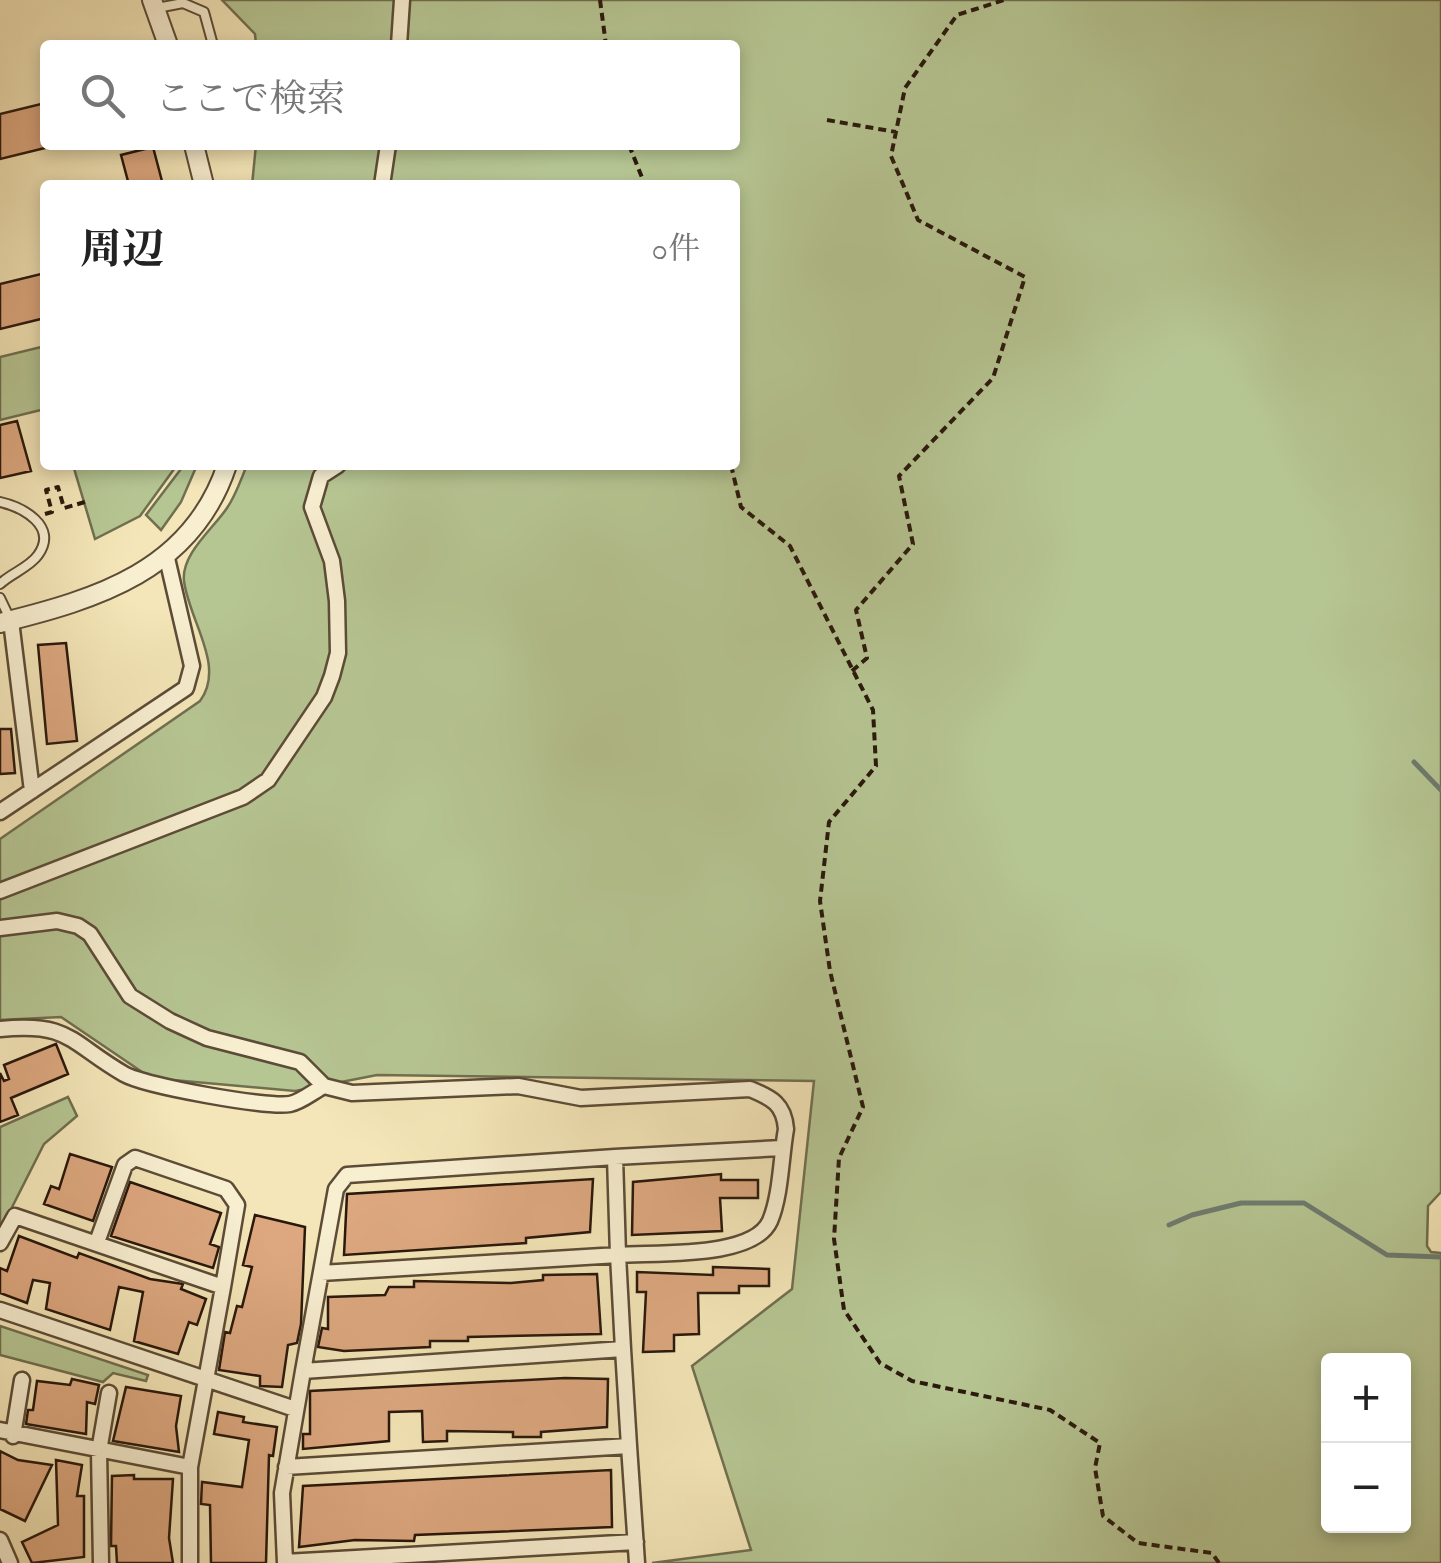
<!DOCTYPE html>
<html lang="ja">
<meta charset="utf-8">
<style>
body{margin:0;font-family:"IM FELL Double Pica","Noto Serif JP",serif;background:#f2f2f2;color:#222}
.controls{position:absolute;right:30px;bottom:30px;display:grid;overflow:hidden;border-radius:10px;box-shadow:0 5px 15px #0003}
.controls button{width:90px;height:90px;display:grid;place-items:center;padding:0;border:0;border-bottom:2px solid #e0e0e0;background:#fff;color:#222;font:50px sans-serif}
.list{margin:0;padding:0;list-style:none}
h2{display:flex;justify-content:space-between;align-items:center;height:130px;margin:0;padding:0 40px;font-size:42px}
h2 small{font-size:32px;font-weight:400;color:#767676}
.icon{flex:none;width:55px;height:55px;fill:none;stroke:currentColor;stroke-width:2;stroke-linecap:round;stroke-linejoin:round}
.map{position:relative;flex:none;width:1441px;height:1563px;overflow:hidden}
.search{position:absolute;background:#fff;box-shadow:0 5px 15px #0003;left:40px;top:40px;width:700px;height:110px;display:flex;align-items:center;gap:25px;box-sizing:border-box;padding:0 35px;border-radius:10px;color:#767676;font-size:38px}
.panel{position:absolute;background:#fff;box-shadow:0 5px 15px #0003;left:40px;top:180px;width:700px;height:290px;border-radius:10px}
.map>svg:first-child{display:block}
</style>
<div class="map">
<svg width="1441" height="1563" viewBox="0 0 1441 1563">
<rect width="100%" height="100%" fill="#f4e6b8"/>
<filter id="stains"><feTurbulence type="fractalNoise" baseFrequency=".002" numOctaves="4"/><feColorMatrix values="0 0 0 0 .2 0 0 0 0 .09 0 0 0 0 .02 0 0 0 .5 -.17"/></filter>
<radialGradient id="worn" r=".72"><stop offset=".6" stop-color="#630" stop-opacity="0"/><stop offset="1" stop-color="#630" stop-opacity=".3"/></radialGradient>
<!-- green -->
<path fill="#b6c693" stroke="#706f50" stroke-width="2.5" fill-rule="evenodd" d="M222 0H1441V1192L1428 1206 1427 1246 1431 1252 1441 1253V1563H652L751 1550 692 1366 792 1289 814 1081 377 1075 295 1091 151 1078 61 1017 0 1020V839L200 701C226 666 189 621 184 581 181 554 213 529 227 508 236 495 241 479 247 465H735V185H252L256 145H735V45H256L255 34ZM1328 1360H1404V1526H1328Z
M45 346V409L0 420V357Z
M73 465H177L140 516 95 539Z
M184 465H197L181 502 161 530 146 515Z
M68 1097 77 1116 44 1144 0 1231V1127Z
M0 1326 148 1375 146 1381 113 1373 103 1382 0 1355Z"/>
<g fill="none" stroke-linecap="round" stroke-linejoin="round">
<!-- stream -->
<path stroke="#6e7c70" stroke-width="5" d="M1414 762 1441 790
M1169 1225 1192 1215 1241 1203H1304L1387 1255 1441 1257"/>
</g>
<!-- building -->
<path fill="#dda880" stroke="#29180c" stroke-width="2.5" d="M45 103V148L0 159V114Z
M153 147 163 185H129L121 155Z
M45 273V318L0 329V284Z
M17 421 31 471 0 478V425Z
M66 643 77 741 47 744 38 645Z
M0 729H11L15 773 0 774Z
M56 1044 68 1074 11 1098 18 1115 0 1122V1073L4 1081 9 1079 4 1065Z
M70 1154 112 1167 93 1221 44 1204 51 1186 59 1189Z
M721 1174V1180H758V1198H720L722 1231 632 1235 633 1182Z
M593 1179 590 1232 526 1238V1243L344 1255 347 1194Z
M130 1182 221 1213 210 1244 219 1247 213 1268 111 1236Z
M255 1215 305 1227 301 1324 297 1343 288 1345 282 1387 260 1386V1376L219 1370 225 1332 230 1333 237 1306 242 1307 252 1267 243 1265Z
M19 1236 77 1258 79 1253 150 1279 183 1284 181 1289 206 1299 197 1325 189 1322 178 1354 134 1341 143 1292 119 1287 110 1330 46 1309 50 1283 33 1280 27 1303 0 1293V1268L7 1271Z
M713 1267 769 1269V1286H739V1293H698L699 1334 674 1335V1351L643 1352 646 1292H637V1272L713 1275Z
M597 1274 601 1334 468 1337V1341H430V1347L344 1351 318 1347 322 1328 328 1329V1297L385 1295 389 1287H414V1281L511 1283 543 1280V1275Z
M565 1378 608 1379 607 1427 541 1432V1437H513V1432L447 1431V1441L423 1442 422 1411 389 1412V1441L303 1449V1434H310V1391Z
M72 1379 99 1385 95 1404 87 1402 86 1434 26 1424 28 1410H33L37 1381 70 1385Z
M126 1387 181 1396 176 1426 179 1452 113 1441Z
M218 1412 244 1417 243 1422 277 1427 273 1456 269 1455 266 1563H211L210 1505 201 1504 202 1482 242 1487 249 1440 214 1434Z
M0 1451 18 1460 52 1465 25 1521 0 1509Z
M56 1460 82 1465 77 1496H84V1557L32 1563 22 1542 58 1525Z
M611 1470 612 1527 415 1535 414 1541 355 1540 299 1547 303 1486Z
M134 1475V1479H173L169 1538 173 1563H117L116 1546H111L112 1476Z"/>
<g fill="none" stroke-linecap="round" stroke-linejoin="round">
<!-- service casing -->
<g stroke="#5c4c37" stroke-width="12">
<path id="service" d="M157 8 183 3 204 12 213 45
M0 502C22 507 59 526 38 555 30 567 10 574 0 584
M0 598 11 621"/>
</g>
<!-- minor casing -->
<g stroke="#5c4c37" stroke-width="19">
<path id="minor" d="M399 45 402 0
M382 185 388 145
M11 621 32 791
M0 812 186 688 192 666 166 554
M0 891 243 797 268 780 324 697 332 676 338 653 337 601 332 561 312 507 321 476 338 465
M0 928 57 921 78 926 90 934 130 996 170 1021 207 1038 300 1062 324 1086 352 1093 518 1086 581 1098 750 1089C772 1098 784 1104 786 1129 781 1157 781 1195 770 1221 753 1259 656 1252 618 1255L623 1349
M0 1029C70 1022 69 1042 124 1074 145 1086 267 1108 290 1104 301 1102 314 1091 324 1086
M97 1242 125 1165 135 1158 226 1189 237 1205 223 1287
M0 1243 15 1216 223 1287 190 1467V1563
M321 1273 618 1255 615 1157 782 1148
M0 1310 295 1409
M303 1371 336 1189 347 1175 615 1157
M0 1430 190 1467
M13 1436 22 1380
M286 1467 629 1446 637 1563
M0 1540 10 1563
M285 1562 636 1542
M101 1563 99 1451 109 1393
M285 1563 282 1493 303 1371 623 1349 629 1446"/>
</g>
<!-- tertiary casing -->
<g stroke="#5c4c37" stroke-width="22">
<path id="tertiary" d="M152 0 168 45
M194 145 204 185
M0 623C97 599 192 571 227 465"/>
</g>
<!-- path -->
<path stroke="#29180c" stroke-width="4" stroke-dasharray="8 5" stroke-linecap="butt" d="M600 0 606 45
M827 120 896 132
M629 145 645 185
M731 465 741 507 790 546 873 710 876 766 829 822 820 901 830 971 863 1107 839 1158 834 1239 844 1310 880 1363 912 1381 1050 1410 1100 1443 1095 1468 1103 1516 1138 1543 1212 1553 1219 1563
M45 514 52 512 46 490 58 487 64 508 85 502
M852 671 867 658 856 610 913 544 899 476 993 378 1025 277 918 220 891 156 905 88 957 15 1004 0"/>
<!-- service -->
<use href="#service" stroke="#f8efd1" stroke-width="8"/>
<!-- minor -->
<use href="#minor" stroke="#f8efd1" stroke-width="14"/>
<!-- tertiary -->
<use href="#tertiary" stroke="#f8efd1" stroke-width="18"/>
</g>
<rect width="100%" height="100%" filter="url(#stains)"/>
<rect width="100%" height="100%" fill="url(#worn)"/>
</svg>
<div class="controls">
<button>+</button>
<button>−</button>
</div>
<div class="search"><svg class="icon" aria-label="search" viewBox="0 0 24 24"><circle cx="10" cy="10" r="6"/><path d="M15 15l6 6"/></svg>ここで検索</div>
<section class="panel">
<h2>周辺<small>0件</small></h2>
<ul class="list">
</ul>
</section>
</div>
